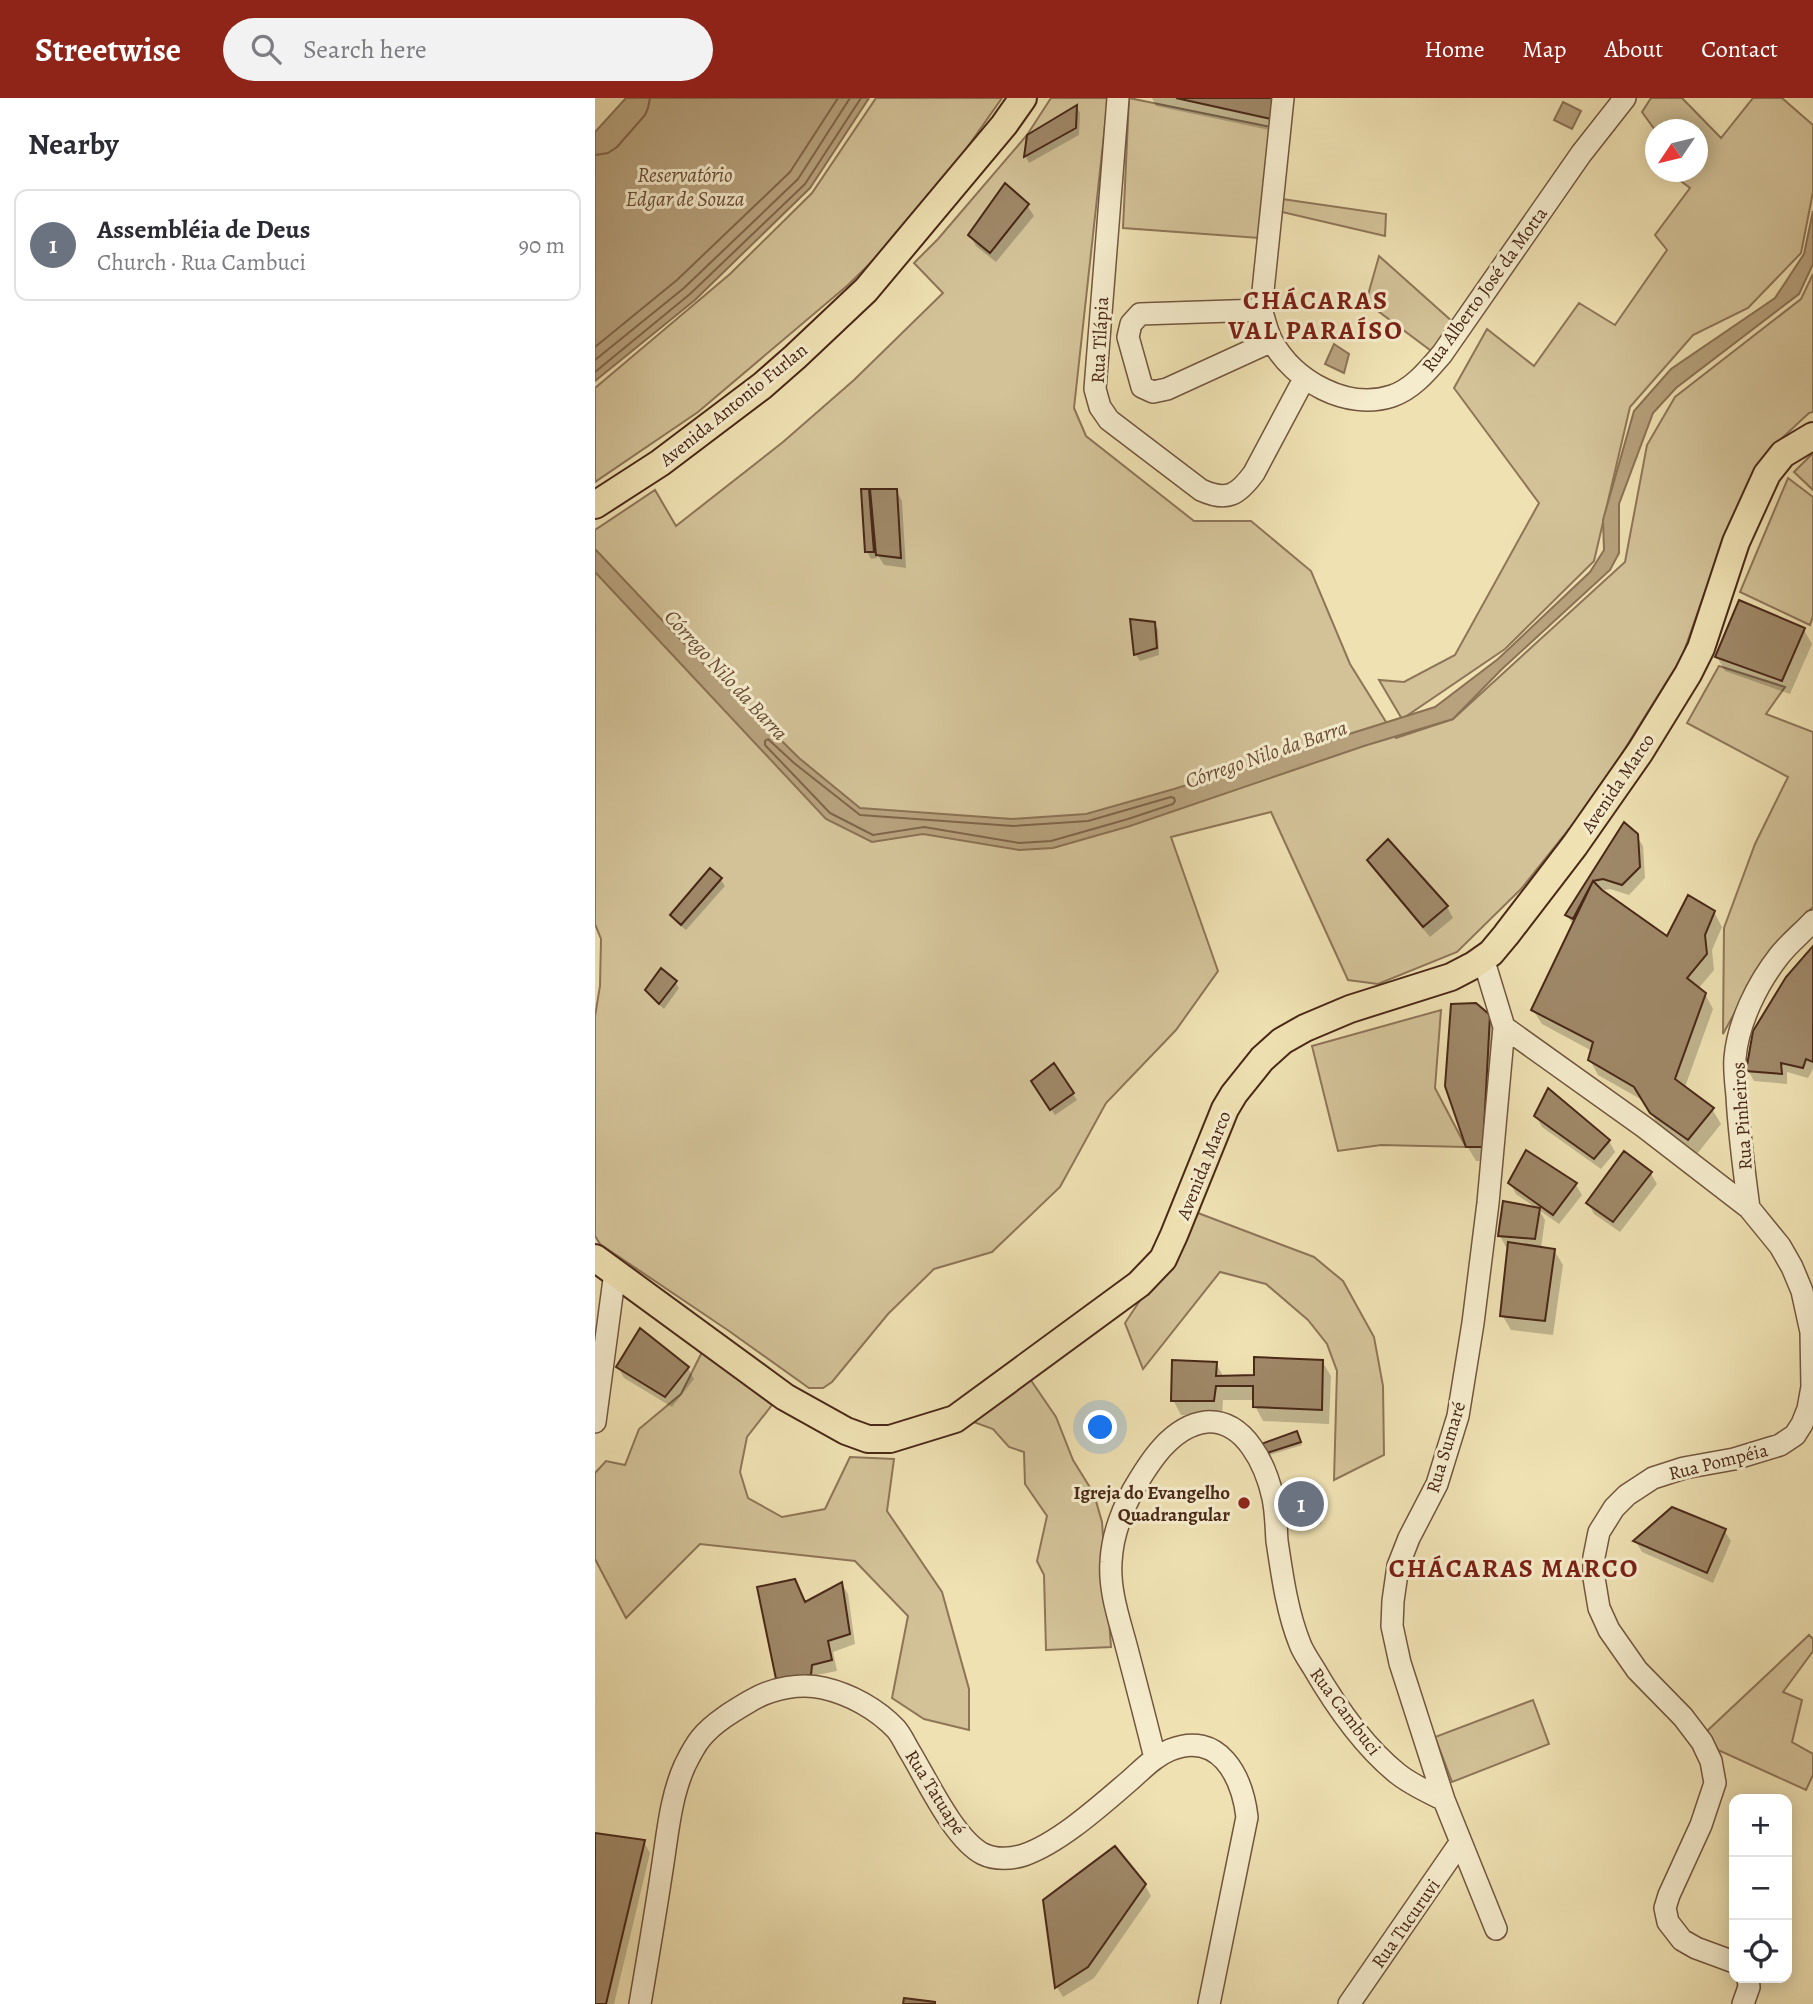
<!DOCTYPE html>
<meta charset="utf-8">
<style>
body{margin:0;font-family:Alegreya,serif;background:#f2f2f3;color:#2b2b33}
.controls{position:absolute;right:21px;bottom:21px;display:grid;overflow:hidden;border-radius:14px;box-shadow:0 4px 18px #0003}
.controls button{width:63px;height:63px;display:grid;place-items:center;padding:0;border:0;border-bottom:2px solid #e1e1e2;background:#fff;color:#2b2b33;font:35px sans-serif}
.compass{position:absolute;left:1050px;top:21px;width:63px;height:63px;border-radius:50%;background:#fff;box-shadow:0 4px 18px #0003;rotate:235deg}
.you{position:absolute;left:506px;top:1330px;width:24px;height:24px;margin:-18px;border:5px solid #fff;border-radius:50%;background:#1a73e8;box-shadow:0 0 0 10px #1a73e833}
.badge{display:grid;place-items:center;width:46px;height:46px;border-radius:50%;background:#8f2418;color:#fff;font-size:23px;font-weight:700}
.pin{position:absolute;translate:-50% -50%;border:4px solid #fff;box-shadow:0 2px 7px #0006}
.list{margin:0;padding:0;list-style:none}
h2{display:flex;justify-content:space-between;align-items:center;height:91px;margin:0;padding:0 28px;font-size:30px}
h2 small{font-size:23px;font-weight:400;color:#7c7c81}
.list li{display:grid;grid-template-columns:46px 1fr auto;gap:21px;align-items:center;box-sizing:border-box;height:112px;margin:0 14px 14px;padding:0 14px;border:2px solid #e1e1e2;border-radius:14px}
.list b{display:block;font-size:26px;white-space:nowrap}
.list p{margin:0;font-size:23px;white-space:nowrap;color:#7c7c81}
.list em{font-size:23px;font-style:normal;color:#7c7c81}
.icon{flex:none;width:38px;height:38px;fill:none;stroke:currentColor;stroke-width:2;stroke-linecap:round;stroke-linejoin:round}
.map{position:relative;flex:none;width:1218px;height:1906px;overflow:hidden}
header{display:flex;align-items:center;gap:42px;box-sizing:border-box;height:98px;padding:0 35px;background:#8f2418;color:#fff}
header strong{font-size:33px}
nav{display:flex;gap:38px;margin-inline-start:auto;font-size:24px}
.search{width:490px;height:63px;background:#f2f2f3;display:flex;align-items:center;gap:18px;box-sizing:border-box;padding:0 24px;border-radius:38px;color:#7c7c81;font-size:26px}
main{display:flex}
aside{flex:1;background:#fff}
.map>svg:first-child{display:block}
</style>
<header>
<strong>Streetwise</strong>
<div class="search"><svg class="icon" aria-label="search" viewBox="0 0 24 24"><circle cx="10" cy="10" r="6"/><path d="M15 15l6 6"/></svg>Search here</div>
<nav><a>Home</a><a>Map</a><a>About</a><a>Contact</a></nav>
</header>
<main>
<aside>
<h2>Nearby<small></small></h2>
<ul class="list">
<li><span class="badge" style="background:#6b7280">1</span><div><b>Assembléia de Deus</b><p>Church · Rua Cambuci</p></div><em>90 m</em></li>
</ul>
</aside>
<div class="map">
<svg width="1218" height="1906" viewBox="0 0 1218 1906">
<rect width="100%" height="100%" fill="#efe1b2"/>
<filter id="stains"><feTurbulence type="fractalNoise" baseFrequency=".00286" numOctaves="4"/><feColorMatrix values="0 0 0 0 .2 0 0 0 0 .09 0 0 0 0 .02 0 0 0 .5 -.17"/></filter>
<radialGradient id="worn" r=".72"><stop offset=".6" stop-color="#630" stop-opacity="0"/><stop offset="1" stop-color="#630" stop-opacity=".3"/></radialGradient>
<!-- green -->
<path fill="#d3c298" stroke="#8e7558" stroke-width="2" d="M281 0H407L355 74 297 144 253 187 103 314 0 384V290L135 176 217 95Z
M456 0H513L479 310 491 338 599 423H656L716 473 755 566 801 640 858 621 1030 464 1052 347 1080 299 1206 201 1218 176V314L1214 315 1186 341 1124 454 1087 559 1001 697 926 791 862 854 783 886 753 882 676 714 576 739 623 873 581 932 511 1005 465 1089 397 1154 339 1171 293 1216 237 1284 228 1290H214L134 1233 5 1146 0 1138V918L5 888 6 841 0 826V432L60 392 81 428 188 344 259 282 348 195 319 165 343 141 432 37Z
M534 0 676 29 664 140 528 130Z
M1056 0H1087L1126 40 1158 0H1187L1218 27V94L1206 155 1153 210 1098 237 1035 309 999 463 910 551 807 621 784 582 809 584 860 557 944 405 859 290 892 231 939 268 984 205 1020 227 1072 152 1060 137 1095 90 1074 74H1102V32H1060L1047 14Z
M687 101 791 116 790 138 687 114Z
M784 158 859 225 839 255 771 204Z
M1218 355V392L1199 374Z
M1193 380 1218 399V518L1215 527 1145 494Z
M1124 568 1190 589 1171 616 1218 634V809L1197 829 1158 881 1128 936 1129 830 1160 746 1193 679 1092 625Z
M846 912 840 990 871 1049 786 1047 743 1053 717 948Z
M603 1115 719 1159 748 1183 779 1239 788 1288 789 1357 739 1382 742 1273 732 1246 713 1222 671 1186 625 1174 548 1271 530 1225Z
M110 1248 177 1307 152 1339 145 1374 153 1400 187 1419 230 1411 255 1359 299 1361 292 1413 347 1494 374 1591V1632L329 1621 297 1600 313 1518 260 1463 105 1446 31 1520 0 1461V1375L11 1363 30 1367 44 1331 86 1296Z
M433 1278 461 1319 478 1362 499 1396 507 1424 516 1549 451 1552 449 1477 442 1463 452 1418 430 1386 429 1354 414 1349 398 1331 373 1322Z
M1214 1537 1218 1541V1553L1188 1594 1207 1602 1197 1644 1218 1656V1677L1211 1692 1123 1652 1112 1633Z
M938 1602 954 1646 857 1684 840 1639Z"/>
<!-- water -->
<path fill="#b7a27d" stroke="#8b7154" stroke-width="2" d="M31 0H274L215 90 100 202 0 283V34Z
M968 4 986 13 977 31 959 22Z
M1218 113V166L1204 196 1081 290 1058 315 1024 406V455L1015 472 907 571 858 621 769 648 535 728 458 750 424 752 328 736 277 744 231 721 0 474V451L100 557 204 660 265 710 417 721 491 716 579 691 840 609 903 561 995 474 1009 452 1008 422 1039 313 1076 271 1180 200 1209 156Z
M739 246 754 256 749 275 730 266Z"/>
<!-- shadow -->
<path fill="#0003" d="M557 0H687L684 34 561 8Z
M482 9 485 15 484 37 434 65 431 59 434 38Z
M432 107 439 118 401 164 381 148 375 137Z
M301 392 307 403 311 470 289 467 281 454 282 460 276 461 272 454 273 393 278 401Z
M537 523 559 525 563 532 564 557 545 563 541 557Z
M1209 532 1217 546 1195 596 1130 573 1122 559Z
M1029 727 1041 737 1048 748 1050 780 1034 797 1015 791 1005 793 1073 840 1119 814 1127 829 1117 852 1119 872 1103 891 1110 896 1118 911 1090 989 1117 1011 1126 1026 1102 1056 1065 1030 1049 1003 1003 977 995 962 997 953 947 926 938 912 979 828 972 817Z
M793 744 852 809 858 820 835 839 780 773 774 762Z
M115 772 126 782 130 788 91 832 81 824 77 817Z
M1218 851V971L1213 980 1192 974V986L1159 983 1153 972Z
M80 884 84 890 69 911 56 899 52 892Z
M893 918 902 933 895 1063H881L872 1048Z
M442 990 478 996 482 1002 460 1017Z
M941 1018 1014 1043 1020 1054 1006 1071 947 1029Z
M1056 1076 1062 1086 1025 1134 999 1116 993 1105Z
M915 1085 981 1087 987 1097 964 1126 921 1096Z
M944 1112 950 1122 946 1150 959 1152 968 1167 958 1237 916 1232 907 1217 914 1149H911L905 1138Z
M727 1263 736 1278 734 1326 668 1323 660 1308V1302H628L627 1317H586L578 1302 621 1265 629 1280 660 1279Z
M23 1269 93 1270 99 1281 77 1309 29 1280Z
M703 1338 707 1347 672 1358 670 1355Z
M723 1399 727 1406 726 1426 695 1421 691 1414Z
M1129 1432 1136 1443 1118 1485 1047 1454 1041 1444Z
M200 1483 211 1506 247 1486 253 1496 260 1546 238 1554 242 1573 222 1577 221 1587 189 1591 183 1580Z
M49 1744 55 1755 19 1906H0Z
M550 1787 556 1798 499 1880 468 1899 462 1889 450 1803Z"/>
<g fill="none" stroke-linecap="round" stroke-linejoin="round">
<!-- shore -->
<path stroke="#80654a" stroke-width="2" d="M0 57 13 55 22 49 50 17 53 10 55 0
M0 249 82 182 195 74 243 0
M0 262 89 190 203 81 255 0
M0 274 95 196 210 86 266 0
M173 641 199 665 265 717 418 728 493 723 576 699 579 700 580 703 578 706 533 721 456 743 424 745 329 729 278 737 235 715 170 647V643Z"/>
</g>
<!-- building -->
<path fill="#9f8868" stroke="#492817" stroke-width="2" d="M581 0H678L676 21Z
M482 7 481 30 429 59 432 37Z
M410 85 434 106 395 155 373 137Z
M266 391H274L279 454H270Z
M275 391H302L306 460 281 457Z
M1144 502 1210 530 1187 583 1120 559Z
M535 521 560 524 562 550 539 557Z
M1029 724 1043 736 1045 769 1027 787 1008 781 998 783 978 821 970 817Z
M793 741 853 808 828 829 772 762Z
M115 770 127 780 86 827 75 817Z
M998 783 1007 792 1072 838 1093 797 1120 813 1110 837 1112 856 1092 880 1111 895 1080 981 1119 1010 1093 1042 1055 1015 1039 989 993 962 998 944 936 912Z
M1218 848V964L1211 961 1208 970 1186 965 1187 976 1151 973 1158 933 1191 879Z
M66 870 82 883 64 906 50 892Z
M881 905 895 917 888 1049H871L850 988 856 906Z
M459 965 479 995 455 1012 436 983Z
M953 990 1015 1042 999 1061 939 1018Z
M931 1052 982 1085 958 1117 913 1085Z
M1029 1053 1057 1074 1018 1124 991 1105Z
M908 1103 945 1110 940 1141 903 1138Z
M913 1144 960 1151 950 1223 905 1218Z
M45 1230 94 1269 70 1299 21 1269Z
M659 1259 728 1262 727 1312 658 1309V1288H621L619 1303H576L577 1262 622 1264 621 1278 659 1277Z
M702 1333 706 1344 669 1356 666 1346Z
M685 1390 724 1397 723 1420 689 1415Z
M1077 1409 1131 1431 1112 1475 1038 1443Z
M200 1481 210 1504 247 1484 255 1536 233 1543 237 1562 217 1567 216 1577 181 1581 162 1489Z
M0 1735 50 1742 11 1906H0Z
M520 1748 551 1786 493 1869 460 1890 448 1802Z
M309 1900 340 1904V1906H308Z"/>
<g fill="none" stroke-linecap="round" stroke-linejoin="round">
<!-- minor casing -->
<g stroke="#72563e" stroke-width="24">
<path id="minor" d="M523 0 500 291 505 309 514 322 606 392C632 404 643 397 659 375L709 281
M688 0 666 212C670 222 672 234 677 243 699 283 752 313 797 298 818 291 833 272 847 256L986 56 1030 0
M666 212 545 216 536 226 533 239 547 289 558 294 572 291 677 243
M888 860 909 929 1049 1029 1154 1110 1185 1148 1197 1169 1207 1193 1216 1234 1217 1289 1213 1311 1207 1326 1200 1337 1185 1347 1139 1361 1089 1370 1058 1380 1032 1397 1019 1410 1004 1434 999 1459V1480L1004 1510 1014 1532 1042 1572 1088 1619 1107 1644 1116 1663 1120 1685 1106 1727 1074 1797 1070 1810 1073 1824 1087 1842 1101 1850 1139 1864
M1154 1110C1149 1073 1144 1036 1142 998 1141 986 1139 973 1140 960 1143 925 1162 886 1184 858 1194 845 1207 835 1218 823
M0 1324 20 1174
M560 1660C551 1623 541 1585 531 1547 524 1521 514 1492 516 1464 517 1441 526 1415 537 1394 553 1366 576 1328 611 1324 650 1321 671 1368 678 1400 681 1414 681 1429 682 1443 687 1476 692 1514 705 1546 708 1554 713 1561 718 1569 740 1607 768 1648 803 1676 817 1687 833 1694 849 1702
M901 1831 849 1702 805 1565 797 1528 798 1503 803 1468 814 1440 842 1386 863 1318 878 1225 893 1105 909 929
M45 1906C53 1859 61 1812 68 1765 73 1732 76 1698 90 1667 94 1659 100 1647 106 1640 119 1624 140 1612 157 1602 177 1590 206 1585 228 1590 255 1596 282 1611 301 1631 307 1638 310 1646 315 1654 332 1682 359 1741 388 1756 400 1762 417 1761 429 1757 464 1745 505 1708 533 1684 546 1673 558 1659 575 1652 624 1632 647 1678 652 1719L614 1906
M754 1906 865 1745
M1148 1906 1154 1889 1153 1880"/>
</g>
<!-- major casing -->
<g stroke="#492817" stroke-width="30">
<path id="major" d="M0 407 65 365 167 288 200 259 271 192 409 27 428 0
M0 1160 190 1299 251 1333 273 1341H295L360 1321 544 1186 568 1161 579 1137 630 1011 639 996 667 961 687 943 710 930 755 911 856 879 879 867 896 855 911 837 980 747 1045 654 1093 576 1106 550 1141 444 1172 376 1188 356 1218 338"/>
</g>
<!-- minor -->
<use href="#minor" stroke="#f5eccd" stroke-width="21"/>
<!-- major -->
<use href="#major" stroke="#efe1b2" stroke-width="26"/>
</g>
<!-- markers -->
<circle fill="#8f2418" stroke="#f5eccd" stroke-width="2.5" cx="649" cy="1405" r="7"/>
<g text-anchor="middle" stroke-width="6" stroke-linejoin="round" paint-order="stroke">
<!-- street labels -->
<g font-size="19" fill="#492817" stroke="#f5eccd">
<text transform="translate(889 191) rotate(-54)" y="7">Rua Alberto José da Motta</text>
<text transform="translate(504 242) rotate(-87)" y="7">Rua Tilápia</text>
<text transform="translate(138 306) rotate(-39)" y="7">Avenida Antonio Furlan</text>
<text transform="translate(1022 685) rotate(-56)" y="7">Avenida Marco</text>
<text transform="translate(1146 1018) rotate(-94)" y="7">Rua Pinheiros</text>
<text transform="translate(608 1067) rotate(-68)" y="7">Avenida Marco</text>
<text transform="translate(850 1349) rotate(-73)" y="7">Rua Sumaré</text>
<text transform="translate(1123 1363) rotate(-14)" y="7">Rua Pompéia</text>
<text transform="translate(751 1613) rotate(53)" y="7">Rua Cambuci</text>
<text transform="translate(341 1694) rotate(58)" y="7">Rua Tatuapé</text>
<text transform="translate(810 1825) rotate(-55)" y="7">Rua Tucuruvi</text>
</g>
<!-- poi labels -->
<g font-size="19" font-weight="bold" fill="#492817" stroke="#f5eccd" text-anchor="end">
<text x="635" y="1401">Igreja do Evangelho<tspan x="635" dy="22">Quadrangular</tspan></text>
</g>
<!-- water labels -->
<g font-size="21" font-style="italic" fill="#6a4d36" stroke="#f5eccd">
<text x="90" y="84">Reservatório<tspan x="90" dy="24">Edgar de Souza</tspan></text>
<text transform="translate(131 577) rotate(47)" y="7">Córrego Nilo da Barra</text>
<text transform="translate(671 656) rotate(-19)" y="7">Córrego Nilo da Barra</text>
</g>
<!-- district labels -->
<g font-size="26" font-weight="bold" letter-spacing="2" fill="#7a1f14" stroke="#f5eccd">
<text x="721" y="211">CHÁCARAS<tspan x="721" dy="30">VAL PARAÍSO</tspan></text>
<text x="919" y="1479">CHÁCARAS MARCO</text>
</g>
</g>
<rect width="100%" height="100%" filter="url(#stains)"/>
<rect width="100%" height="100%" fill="url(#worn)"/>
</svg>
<div class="controls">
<button>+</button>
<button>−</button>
<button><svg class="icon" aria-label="locate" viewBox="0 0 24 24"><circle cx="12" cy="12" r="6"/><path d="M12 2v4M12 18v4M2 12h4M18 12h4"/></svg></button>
</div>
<svg class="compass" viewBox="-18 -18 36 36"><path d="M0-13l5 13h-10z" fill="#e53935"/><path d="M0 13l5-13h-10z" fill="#7c7c81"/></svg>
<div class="you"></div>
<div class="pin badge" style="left:706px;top:1406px;background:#6b7280">1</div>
</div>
</main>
